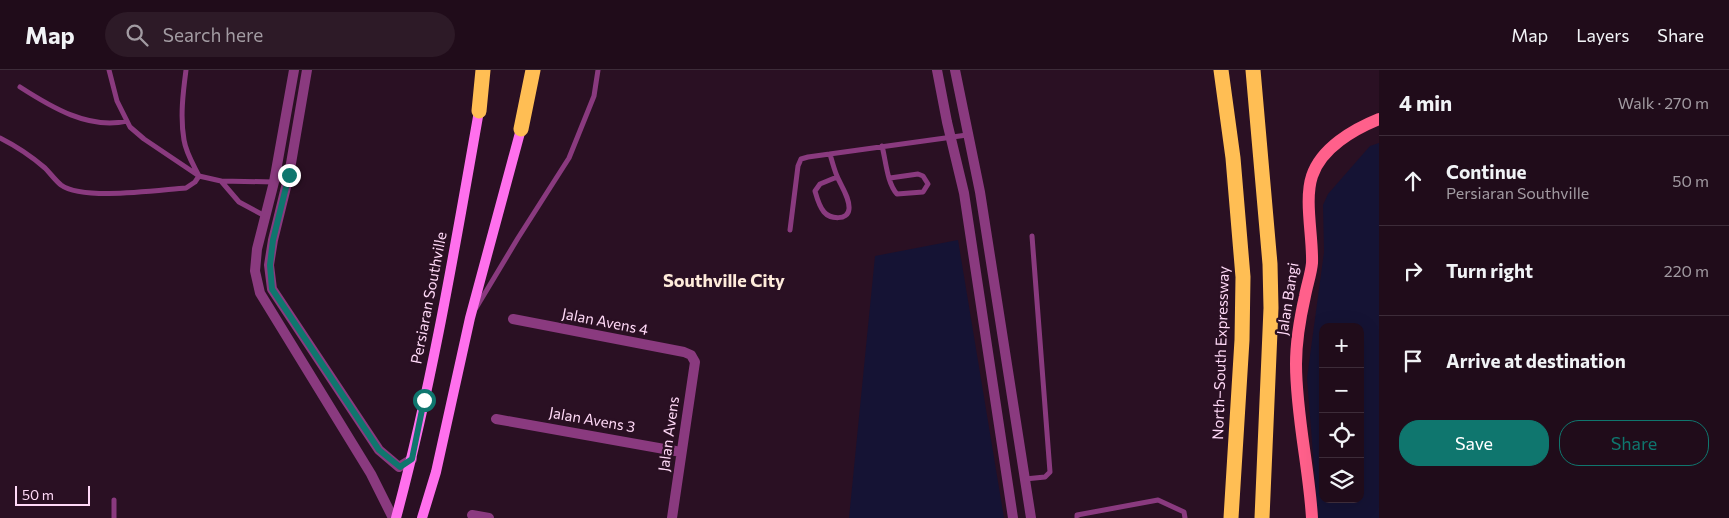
<!DOCTYPE html>
<meta charset="utf-8">
<style>
body{margin:0;font-family:Commissioner,sans-serif;background:#2d1a27;color:#f1f3f6}
.controls{position:absolute;right:15px;bottom:15px;display:grid;overflow:hidden;border-radius:10px;box-shadow:0 5px 20px #0002}
.controls button{width:45px;height:45px;display:grid;place-items:center;padding:0;border:0;border-bottom:1px solid #3d2c39;background:#200c1a;color:#f1f3f6;font:25px sans-serif}
.scale{position:absolute;left:15px;bottom:12px;width:75px;box-sizing:border-box;padding-left:5px;border:2px solid #ffd9f7;border-top:0;font-size:14px;line-height:18px;white-space:nowrap;color:#ffd9f7;-webkit-text-stroke:4px #2a1023;paint-order:stroke}
.stop{position:absolute;width:15px;height:15px;margin:-11px;border:4px solid #0f766e;border-radius:50%;background:#fff}
.stop.end{background:#0f766e;border-color:#fff;box-shadow:0 1px 5px #0008}
.list{margin:0;padding:0;list-style:none}
h2{display:flex;justify-content:space-between;align-items:center;height:65px;margin:0;padding:0 20px;font-size:21px}
h2 small{font-size:16px;font-weight:400;color:#a29ba2}
.list li{display:grid;grid-template-columns:32px 1fr auto;gap:15px;align-items:center;box-sizing:border-box;height:90px;padding:0 20px;border-top:1px solid #3d2c39}
.list b{display:block;font-size:19px;white-space:nowrap}
.list p{margin:0;font-size:16px;white-space:nowrap;color:#a29ba2}
.list em{font-size:16px;font-style:normal;color:#a29ba2}
.actions{display:flex;gap:10px;padding:15px 20px}
.actions a{flex:1;padding:11px 0;border:1px solid #0f766e;border-radius:20px;text-align:center;font-size:18px;color:#0f766e}
.actions .main{background:#0f766e;color:#fff}
.icon{flex:none;width:28px;height:28px;fill:none;stroke:currentColor;stroke-width:2;stroke-linecap:round;stroke-linejoin:round}
.map{position:relative;flex:none;width:1379px;height:448px;overflow:hidden}
header{display:flex;align-items:center;gap:30px;box-sizing:border-box;height:70px;padding:0 25px;background:#200c1a;border-bottom:1px solid #3d2c39}
header strong{font-size:24px}
nav{display:flex;gap:28px;margin-inline-start:auto;font-size:18px}
.search{width:350px;height:45px;background:#2d1a27;display:flex;align-items:center;gap:12px;box-sizing:border-box;padding:0 18px;border-radius:28px;color:#a29ba2;font-size:19px}
main{display:flex}
aside{flex:1;background:#200c1a}
.map>svg:first-child{display:block}
</style>
<header>
<strong>Map</strong>
<div class="search"><svg class="icon" aria-label="search" viewBox="0 0 24 24"><circle cx="10" cy="10" r="6"/><path d="M15 15l6 6"/></svg>Search here</div>
<nav><a>Map</a><a>Layers</a><a>Share</a></nav>
</header>
<main>
<div class="map">
<svg width="1379" height="448" viewBox="0 0 1379 448">
<rect width="100%" height="100%" fill="#2a1023"/>
<!-- green -->
<path fill="#151334" fill-rule="evenodd" d="M1379 73V448H1318L1307 308 1324 182 1323 135 1328 124 1370 76ZM1323 257H1360V429H1323Z
M958 170 1004 448H849L875 186Z"/>
<g fill="none" stroke-linecap="round" stroke-linejoin="round">
<!-- lane -->
<path stroke="#8a3a7f" stroke-width="5" d="M109 0 117 31 130 57 144 69 199 106 221 111 239 132 265 146
M20 17C51 37 89 60 127 51
M0 68C16 76 31 86 45 98 50 103 55 110 61 115 83 131 158 120 186 118L195 112 199 106C193 94 186 83 184 70 180 47 183 23 186 0
M882 76C886 91 887 113 897 124L923 122 928 114 923 106 918 104 890 108
M830 84C832 91 834 99 837 106 841 116 850 128 849 139 848 151 830 149 824 142 819 136 817 128 815 121L820 114 837 107
M221 111 274 112 289 105
M790 160 798 96 801 89 808 87 967 65
M476 238 518 168 569 88 594 26 598 0
M1025 409 1045 407 1050 402 1032 166
M114 448V430
M1077 448V445L1158 430 1184 442 1185 448"/>
<!-- street -->
<path stroke="#8a3a7f" stroke-width="10" d="M294 0 274 112 257 179 255 201 260 223 371 404 393 448
M307 0 289 105 273 170 269 195 272 219 379 380 399 397 412 389
M937 0 947 52 964 123 1013 448
M955 0 980 122 1031 448
M513 249 684 282 691 285 695 292 672 448
M496 349 681 382
M472 445 489 448"/>
<!-- secondary -->
<path stroke="#ff70ed" stroke-width="10" d="M396 448C432 314 455 177 479 41
M422 448 436 402 470 248 521 59"/>
<!-- primary -->
<path stroke="#ff608b" stroke-width="12" d="M1312 448C1309 397 1296 345 1296 294 1296 271 1300 248 1305 226 1307 215 1311 204 1312 193 1313 167 1304 130 1312 106 1321 78 1354 59 1379 49"/>
<!-- highway -->
<path stroke="#ffbe54" stroke-width="15" d="M1221 0 1233 88 1243 207 1242 270 1231 448
M1253 0 1270 194 1271 238 1262 448
M479 41 483 0
M521 59 533 0"/>
</g>
<g fill="none" stroke-linecap="round" stroke-linejoin="round">
<!-- route -->
<path stroke="#0f766e" stroke-width="6" d="M289 105 273 170 270 195 272 219 379 380 400 397 412 389 424 330"/>
</g>
<g text-anchor="middle" stroke-width="4.5" stroke-linejoin="round" paint-order="stroke">
<!-- street labels -->
<g font-size="15" fill="#ffd9f7" stroke="#2a1023">
<text transform="translate(429 228) rotate(-79)" y="5">Persiaran Southville</text>
<text transform="translate(1288 229) rotate(-81)" y="5">Jalan Bangi</text>
<text transform="translate(605 252) rotate(11)" y="5">Jalan Avens 4</text>
<text transform="translate(1221 283) rotate(-88)" y="5">North–South Expressway</text>
<text transform="translate(592 350) rotate(10)" y="5">Jalan Avens 3</text>
<text transform="translate(669 364) rotate(-82)" y="5">Jalan Avens</text>
</g>
<!-- quarter labels -->
<g font-size="18" font-weight="bold" fill="#ffecdb" stroke="#2a1023">
<text x="724" y="217">Southville City</text>
</g>
</g>
</svg>
<div class="controls">
<button>+</button>
<button>−</button>
<button><svg class="icon" aria-label="locate" viewBox="0 0 24 24"><circle cx="12" cy="12" r="6"/><path d="M12 2v4M12 18v4M2 12h4M18 12h4"/></svg></button>
<button><svg class="icon" aria-label="layers" viewBox="0 0 24 24"><path d="M12 4l9 5-9 5-9-5zM3 14l9 5 9-5"/></svg></button>
</div>
<div class="scale">50 m</div>
<div class="stop" style="left:424px;top:330px"></div>
<div class="stop end" style="left:289px;top:105px"></div>
</div>
<aside>
<h2>4 min<small>Walk · 270 m</small></h2>
<ul class="list">
<li><svg class="icon" aria-label="ahead" viewBox="0 0 24 24"><path d="M12 20V5M6 11l6-6 6 6"/></svg><div><b>Continue</b><p>Persiaran Southville</p></div><em>50 m</em></li>
<li><svg class="icon" aria-label="right" viewBox="0 0 24 24"><path d="M7 20v-9h11M14 6l5 5-5 5"/></svg><div><b>Turn right</b></div><em>220 m</em></li>
<li><svg class="icon" aria-label="arrive" viewBox="0 0 24 24"><path d="M6 21V4h12l-3 4 3 4H6"/></svg><div><b>Arrive at destination</b></div></li>
</ul>
<div class="actions"><a class="main">Save</a><a>Share</a></div>
</aside>
</main>
